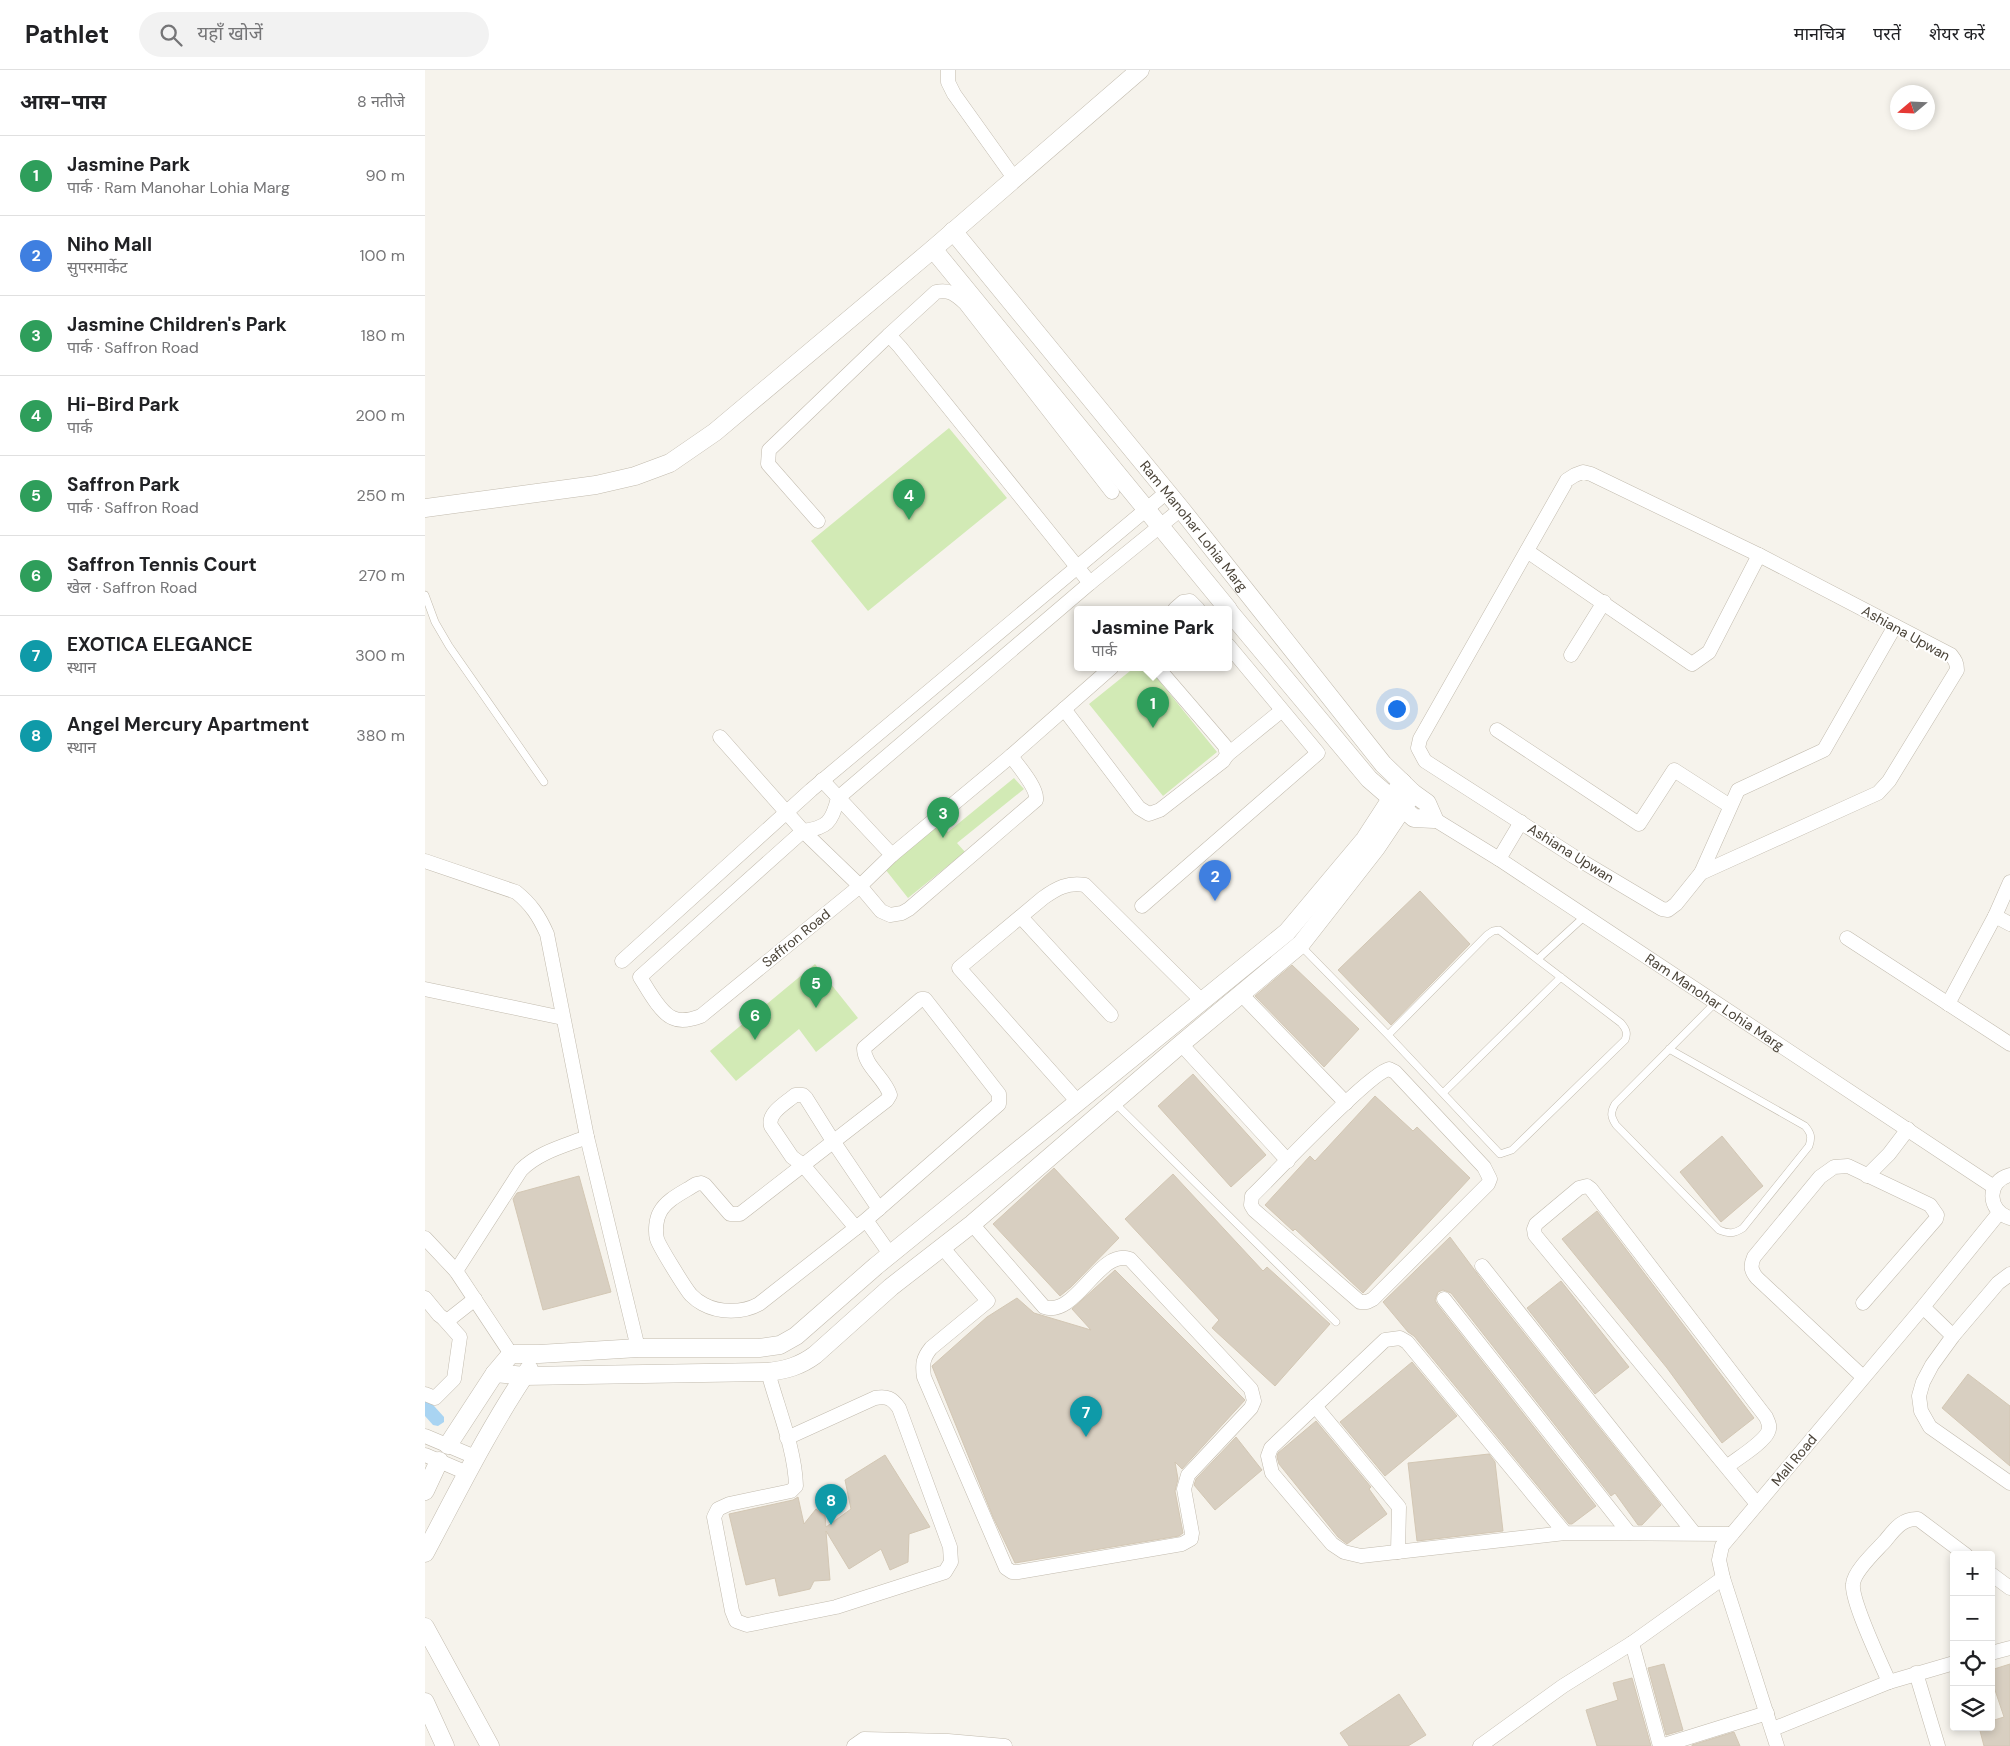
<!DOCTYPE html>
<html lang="hi">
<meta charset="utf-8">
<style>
body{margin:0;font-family:"DM Sans","Noto Sans Devanagari",sans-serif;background:#f2f2f2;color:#202124}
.controls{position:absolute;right:15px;bottom:15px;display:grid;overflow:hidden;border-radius:5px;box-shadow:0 2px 8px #0003}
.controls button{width:45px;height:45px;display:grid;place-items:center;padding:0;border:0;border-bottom:1px solid #e0e0e0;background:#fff;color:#202124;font:25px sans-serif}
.compass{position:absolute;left:1465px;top:15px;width:45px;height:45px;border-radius:50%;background:#fff;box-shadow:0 2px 8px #0003;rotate:251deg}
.you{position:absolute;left:971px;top:638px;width:18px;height:18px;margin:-12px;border:4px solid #fff;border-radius:50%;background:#1a73e8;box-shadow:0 0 0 8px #1a73e833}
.badge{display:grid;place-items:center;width:32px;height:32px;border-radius:50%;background:#ea580c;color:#fff;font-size:16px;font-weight:700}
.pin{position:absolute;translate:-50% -41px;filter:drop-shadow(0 1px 2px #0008)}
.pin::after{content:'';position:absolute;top:26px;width:18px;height:15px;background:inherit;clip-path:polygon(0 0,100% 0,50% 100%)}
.popup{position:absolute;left:649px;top:536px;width:158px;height:65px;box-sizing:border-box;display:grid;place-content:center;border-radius:5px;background:#fff;filter:drop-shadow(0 1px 4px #0005);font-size:16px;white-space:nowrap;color:#757577}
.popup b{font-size:19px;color:#202124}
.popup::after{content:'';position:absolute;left:50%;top:100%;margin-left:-10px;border:10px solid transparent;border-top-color:#fff}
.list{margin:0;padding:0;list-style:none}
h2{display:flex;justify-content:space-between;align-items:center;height:65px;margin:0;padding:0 20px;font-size:21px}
h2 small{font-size:16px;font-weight:400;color:#757577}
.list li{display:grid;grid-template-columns:32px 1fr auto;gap:15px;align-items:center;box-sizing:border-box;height:80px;padding:0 20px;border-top:1px solid #e0e0e0}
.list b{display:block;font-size:19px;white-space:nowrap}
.list p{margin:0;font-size:16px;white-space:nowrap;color:#757577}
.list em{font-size:16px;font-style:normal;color:#757577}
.icon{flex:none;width:28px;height:28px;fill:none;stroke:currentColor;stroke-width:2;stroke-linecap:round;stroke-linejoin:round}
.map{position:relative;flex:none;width:1585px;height:1676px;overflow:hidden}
header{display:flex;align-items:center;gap:30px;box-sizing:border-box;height:70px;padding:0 25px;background:#fff;border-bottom:1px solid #e0e0e0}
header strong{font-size:24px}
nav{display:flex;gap:28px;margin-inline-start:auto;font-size:18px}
.search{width:350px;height:45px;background:#f2f2f2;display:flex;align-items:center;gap:12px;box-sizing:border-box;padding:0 18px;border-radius:28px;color:#757577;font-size:19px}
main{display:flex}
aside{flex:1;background:#fff}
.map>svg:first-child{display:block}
</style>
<header>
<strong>Pathlet</strong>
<div class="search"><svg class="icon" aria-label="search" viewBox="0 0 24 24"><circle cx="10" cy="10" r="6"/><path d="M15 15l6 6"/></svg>यहाँ खोजें</div>
<nav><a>मानचित्र</a><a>परतें</a><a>शेयर करें</a></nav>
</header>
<main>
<aside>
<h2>आस-पास<small>8 नतीजे</small></h2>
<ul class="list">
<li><span class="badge" style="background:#2e9e5b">1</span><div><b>Jasmine Park</b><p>पार्क · Ram Manohar Lohia Marg</p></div><em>90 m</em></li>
<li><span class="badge" style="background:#3f7fe0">2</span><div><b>Niho Mall</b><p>सुपरमार्केट</p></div><em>100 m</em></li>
<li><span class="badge" style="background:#2e9e5b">3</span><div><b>Jasmine Children's Park</b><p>पार्क · Saffron Road</p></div><em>180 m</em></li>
<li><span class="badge" style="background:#2e9e5b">4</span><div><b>Hi-Bird Park</b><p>पार्क</p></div><em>200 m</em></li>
<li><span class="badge" style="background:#2e9e5b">5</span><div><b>Saffron Park</b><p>पार्क · Saffron Road</p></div><em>250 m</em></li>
<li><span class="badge" style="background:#2e9e5b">6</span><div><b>Saffron Tennis Court</b><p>खेल · Saffron Road</p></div><em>270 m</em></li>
<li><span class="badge" style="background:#0f9aa8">7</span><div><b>EXOTICA ELEGANCE</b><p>स्थान</p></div><em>300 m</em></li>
<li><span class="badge" style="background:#0f9aa8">8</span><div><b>Angel Mercury Apartment</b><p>स्थान</p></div><em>380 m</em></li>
</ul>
</aside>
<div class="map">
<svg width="1585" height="1676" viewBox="0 0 1585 1676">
<rect width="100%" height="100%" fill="#f6f3ec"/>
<!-- green -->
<path fill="#d2eab5" d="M524 358 582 428 443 541 386 471Z
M710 597H723L792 682 738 726 664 634Z
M589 708 599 719 532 773 540 782 483 828 460 799 515 753 523 762Z
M390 894 433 948 391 982 374 959 311 1011 285 981Z"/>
<!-- water -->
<path fill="#a9d4f2" d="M0 1326 19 1347V1352L13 1356 8 1355 0 1346Z"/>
<!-- building -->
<path fill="#d8cfc1" stroke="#d3c7b4" d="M995 821 1045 874 966 955 913 900Z
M867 895 934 959 899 997 830 926Z
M768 1004 841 1085 806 1117 733 1036Z
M950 1026 988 1061 992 1057 1045 1108 938 1223 870 1159 868 1161 840 1135 885 1086 890 1091Z
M1297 1066 1338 1116 1296 1152 1255 1102Z
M629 1098 694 1168 646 1217 635 1226 568 1154Z
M748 1104 838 1201 842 1197 905 1254 850 1316 787 1258 794 1250 700 1149Z
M154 1106 186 1222 118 1240 88 1129 92 1123Z
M1172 1141 1329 1348 1297 1373 1242 1298 1137 1169Z
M1025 1167 1063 1218 1236 1435 1217 1455H1213L1190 1423 1186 1426 1026 1223 1018 1220 1013 1222 1010 1230 1012 1234 1171 1436 1147 1454H1144L989 1266 983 1262 958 1232Z
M690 1200 820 1330 757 1399 750 1392 753 1409 750 1421 758 1463 754 1466 590 1493 568 1447 507 1296 562 1247 592 1228 609 1243 666 1260 647 1239Z
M1136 1211 1204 1297 1170 1324 1102 1238Z
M987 1292 1032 1346 960 1406 915 1352Z
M1543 1304 1585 1336V1396L1517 1338Z
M891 1351 946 1417 944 1419 962 1444 922 1474 913 1467 854 1394 852 1387 853 1383Z
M811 1367 837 1400 790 1440 769 1415 771 1409Z
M1064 1384 1070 1392 1078 1461 992 1471 983 1393Z
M460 1385 505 1457 484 1464 483 1492 465 1500 456 1479 424 1499 401 1461 405 1510 389 1511 385 1519 354 1526 350 1508 321 1515 304 1444 368 1430 373 1427 379 1454 391 1439 400 1446 401 1457 426 1439 420 1410Z
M1239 1594 1258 1660 1241 1665 1223 1598Z
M1585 1594V1676H1559L1554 1657H1566V1651L1579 1647 1566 1608V1600Z
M1207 1608 1226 1676H1172L1161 1640 1193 1630 1188 1613Z
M974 1624 1001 1665 983 1676H924L915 1663Z
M1309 1662 1315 1676H1267V1675Z"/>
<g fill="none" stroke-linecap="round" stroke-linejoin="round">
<!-- service casing -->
<g stroke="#c2bbae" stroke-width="8">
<path id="service" d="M0 525 10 552 24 576 119 712
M875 875 963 965 1075 1084 1087 1080 1200 970C1203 963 1201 959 1196 953L1074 860 1068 861 1062 865 963 965
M1113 889 1160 846
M1244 979 1380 1056C1386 1063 1387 1067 1384 1076L1318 1158C1309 1164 1304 1164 1294 1160L1191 1055C1186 1047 1185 1043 1190 1034L1291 932
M1018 1023 1136 907
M689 1032 911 1252"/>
</g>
<!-- minor casing -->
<g stroke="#c2bbae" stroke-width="15">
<g id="minor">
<path d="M523 0V12L529 24 589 108"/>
<path d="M464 265 511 222C524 219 530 224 540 233L687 422"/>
<path d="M1158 402 1166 404 1334 485 1526 585C1530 590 1532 593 1532 600L1464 711 1453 723 1276 803 1251 834 1243 840 1237 839 1148 786 1000 691 993 678 995 669 1142 410 1150 405Z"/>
<path d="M393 451 343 394 344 380 464 265 475 277 665 513"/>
<path d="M1102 481 1267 594 1284 582 1334 485"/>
<path d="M750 539 758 532 765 531 773 539"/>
<path d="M1146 585 1179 532"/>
<path d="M639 639 714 738 724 744 735 740 798 691 802 685 800 676 732 597"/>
<path d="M1072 660 1214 754 1249 700 1305 736"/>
<path d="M295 667 378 761 435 816 456 841 465 845 477 843 484 839 611 730C613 718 593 696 586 686"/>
<path d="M802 685 856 641"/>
<path d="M397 710 467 785 435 816 276 946C268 949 256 952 248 948 235 943 222 918 215 907L378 761C402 758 407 752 413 728L665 513 756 439"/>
<path id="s1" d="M1009 749 1074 789 1569 1117"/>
<path d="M467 785 586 686 687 597"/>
<path d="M1074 789 1096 752"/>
<path d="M0 791 91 822C106 834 114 846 122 864L162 1067 213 1278"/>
<path d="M1276 803 1313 720 1399 680 1470 556"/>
<path d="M717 836 893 683 803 575"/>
<path d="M1570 846 1585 854"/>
<path d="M596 847 686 945"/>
<path d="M1422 868 1585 974"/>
<path d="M197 891 386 720 742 422"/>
<path d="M0 919 138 948"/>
<path d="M816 924 921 1033"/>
<path d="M1523 934 1570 846 1585 812"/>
<path d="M756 974 863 1091"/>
<path d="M964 999 970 1002 1059 1097 1065 1109 1063 1114 948 1229 942 1232H935L829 1140 826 1135 827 1126C849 1105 944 1003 964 999Z"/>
<path d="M653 1032 534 898 618 828C632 818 643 812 660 815L777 931"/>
<path d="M1585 1105C1561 1111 1562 1141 1585 1148"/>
<path d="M1442 1106 1464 1084 1483 1059"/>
<path d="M441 1150 574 1034V1024L500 929H496L439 978C439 996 460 1008 465 1025L462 1030 315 1144H305L280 1115 276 1113 271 1114C259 1122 242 1129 235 1142 231 1149 230 1161 232 1169 234 1176 260 1218 266 1225 269 1228 274 1232 278 1234 294 1243 318 1243 334 1234L441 1150 465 1184"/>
<path d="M431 1158 378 1095 367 1087 346 1056C342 1043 361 1033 370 1025H378L381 1028 408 1071 454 1139"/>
<path d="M0 1168 31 1201 86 1284"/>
<path d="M517 1177 563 1231 506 1278C498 1288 497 1294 499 1307L581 1498 587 1502H593L757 1474 766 1469 767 1463 759 1419 763 1405 826 1338 829 1331 826 1319 705 1189C674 1178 651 1248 619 1237L547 1154"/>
<path d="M1057 1196 1269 1463"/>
<path d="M31 1201 96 1100C114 1082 139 1076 162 1067"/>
<path d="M1585 1204 1573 1213 1528 1266 1507 1295 1498 1312 1494 1326 1496 1341 1505 1357 1585 1413"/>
<path d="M0 1228 14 1245 22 1251 50 1229"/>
<path d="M1019 1229 1204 1463"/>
<path d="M1498 1237 1528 1266"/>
<path d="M343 1302C353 1339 370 1379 371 1416L366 1421 304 1434 293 1439 289 1447 307 1541 311 1551 322 1555 411 1537 520 1502 526 1492 525 1477 474 1338C467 1328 462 1326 450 1328L362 1368"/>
<path d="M1438 1307 1332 1208C1326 1201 1325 1196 1329 1187L1395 1107 1409 1097 1423 1096 1505 1135 1512 1145 1511 1149 1438 1233"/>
<path d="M0 1324 10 1328 29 1309 35 1267 19 1249"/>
<path d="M890 1336 974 1437 973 1482"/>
<path d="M0 1366 50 1387"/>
<path d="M0 1385 42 1403"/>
<path d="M1303 1396C1313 1388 1338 1373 1343 1362 1346 1356 1343 1352 1341 1347L1166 1119 1162 1116 1154 1118 1111 1154 1109 1159 1110 1165 1332 1434"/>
<path d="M1140 1463 982 1272 975 1268 960 1270 846 1378 843 1386 847 1403 907 1474 919 1482 936 1486 1140 1463 1307 1464"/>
<path d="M1566 1504 1585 1518"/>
<path d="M1207 1573 1235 1676"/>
<path d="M1566 1583 1585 1578"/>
<path d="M1491 1603 1513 1676"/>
<path d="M1464 1612C1456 1593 1426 1531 1428 1514 1429 1501 1451 1481 1460 1471 1469 1460 1477 1448 1493 1449L1541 1485"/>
<path d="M1348 1659 1464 1612 1529 1593"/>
<path d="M429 1676 439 1669 523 1671 580 1676"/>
<path d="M1055 1676 1138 1616 1207 1573 1298 1508"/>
<path d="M1236 1676 1342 1643"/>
<path d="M1352 1676 1298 1508 1294 1490 1297 1476 1498 1237 1574 1143"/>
</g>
</g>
<!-- tertiary casing -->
<g stroke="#c2bbae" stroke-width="19">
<g id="tertiary">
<path id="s2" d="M528 161 756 439 958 694 988 723 1002 733 1009 749 989 748 944 709 803 540"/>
<path d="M508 179 803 539"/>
<path d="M0 438 171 415 210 406 245 393 290 362 508 179 715 0"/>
<path d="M70 1303 99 1306 343 1302C361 1300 375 1296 390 1285L466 1217 547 1154 756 974 876 874 951 778 988 723"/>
<path d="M23 1375 70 1303 86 1284H114L213 1278H334L355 1275 371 1266 451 1196 862 862 940 769 977 712"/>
<path d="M0 1421 14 1391"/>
<path d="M0 1483C33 1421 64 1358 104 1299"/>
<path d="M0 1557 65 1676"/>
<path d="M0 1632 20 1676"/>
</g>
</g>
<!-- service -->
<use href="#service" stroke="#fff" stroke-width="7"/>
<!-- minor -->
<use href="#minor" stroke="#fff" stroke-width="14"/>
<!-- tertiary -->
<use href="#tertiary" stroke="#fff" stroke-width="18"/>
</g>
<g text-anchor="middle" stroke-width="4" stroke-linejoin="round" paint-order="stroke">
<!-- street labels -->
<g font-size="14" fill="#4b4439" stroke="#fff">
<text dy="5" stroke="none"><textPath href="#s2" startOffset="381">Ram Manohar Lohia Marg</textPath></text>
<text transform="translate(1481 563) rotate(29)" y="5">Ashiana Upwan</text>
<text transform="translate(1146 783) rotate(32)" y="5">Ashiana Upwan</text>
<text transform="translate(371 868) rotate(-39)" y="5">Saffron Road</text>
<text dy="5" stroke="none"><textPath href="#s1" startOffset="335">Ram Manohar Lohia Marg</textPath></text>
<text transform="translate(1369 1390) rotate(-50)" y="5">Mall Road</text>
</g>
</g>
</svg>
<div class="controls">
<button>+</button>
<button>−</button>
<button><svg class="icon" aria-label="locate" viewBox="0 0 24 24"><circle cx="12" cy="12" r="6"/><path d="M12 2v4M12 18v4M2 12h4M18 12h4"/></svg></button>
<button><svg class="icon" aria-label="layers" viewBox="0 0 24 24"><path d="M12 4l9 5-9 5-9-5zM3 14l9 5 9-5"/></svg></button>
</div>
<svg class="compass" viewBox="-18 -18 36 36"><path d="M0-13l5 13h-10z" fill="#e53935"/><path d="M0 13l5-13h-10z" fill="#757577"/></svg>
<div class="you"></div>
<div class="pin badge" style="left:728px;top:658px;background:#2e9e5b">1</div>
<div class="popup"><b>Jasmine Park</b>पार्क</div>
<div class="pin badge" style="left:790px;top:831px;background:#3f7fe0">2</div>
<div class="pin badge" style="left:518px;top:768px;background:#2e9e5b">3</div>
<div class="pin badge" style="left:484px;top:450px;background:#2e9e5b">4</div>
<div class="pin badge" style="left:391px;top:938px;background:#2e9e5b">5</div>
<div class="pin badge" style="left:330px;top:970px;background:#2e9e5b">6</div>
<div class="pin badge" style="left:661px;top:1367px;background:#0f9aa8">7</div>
<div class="pin badge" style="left:406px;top:1455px;background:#0f9aa8">8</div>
</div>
</main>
